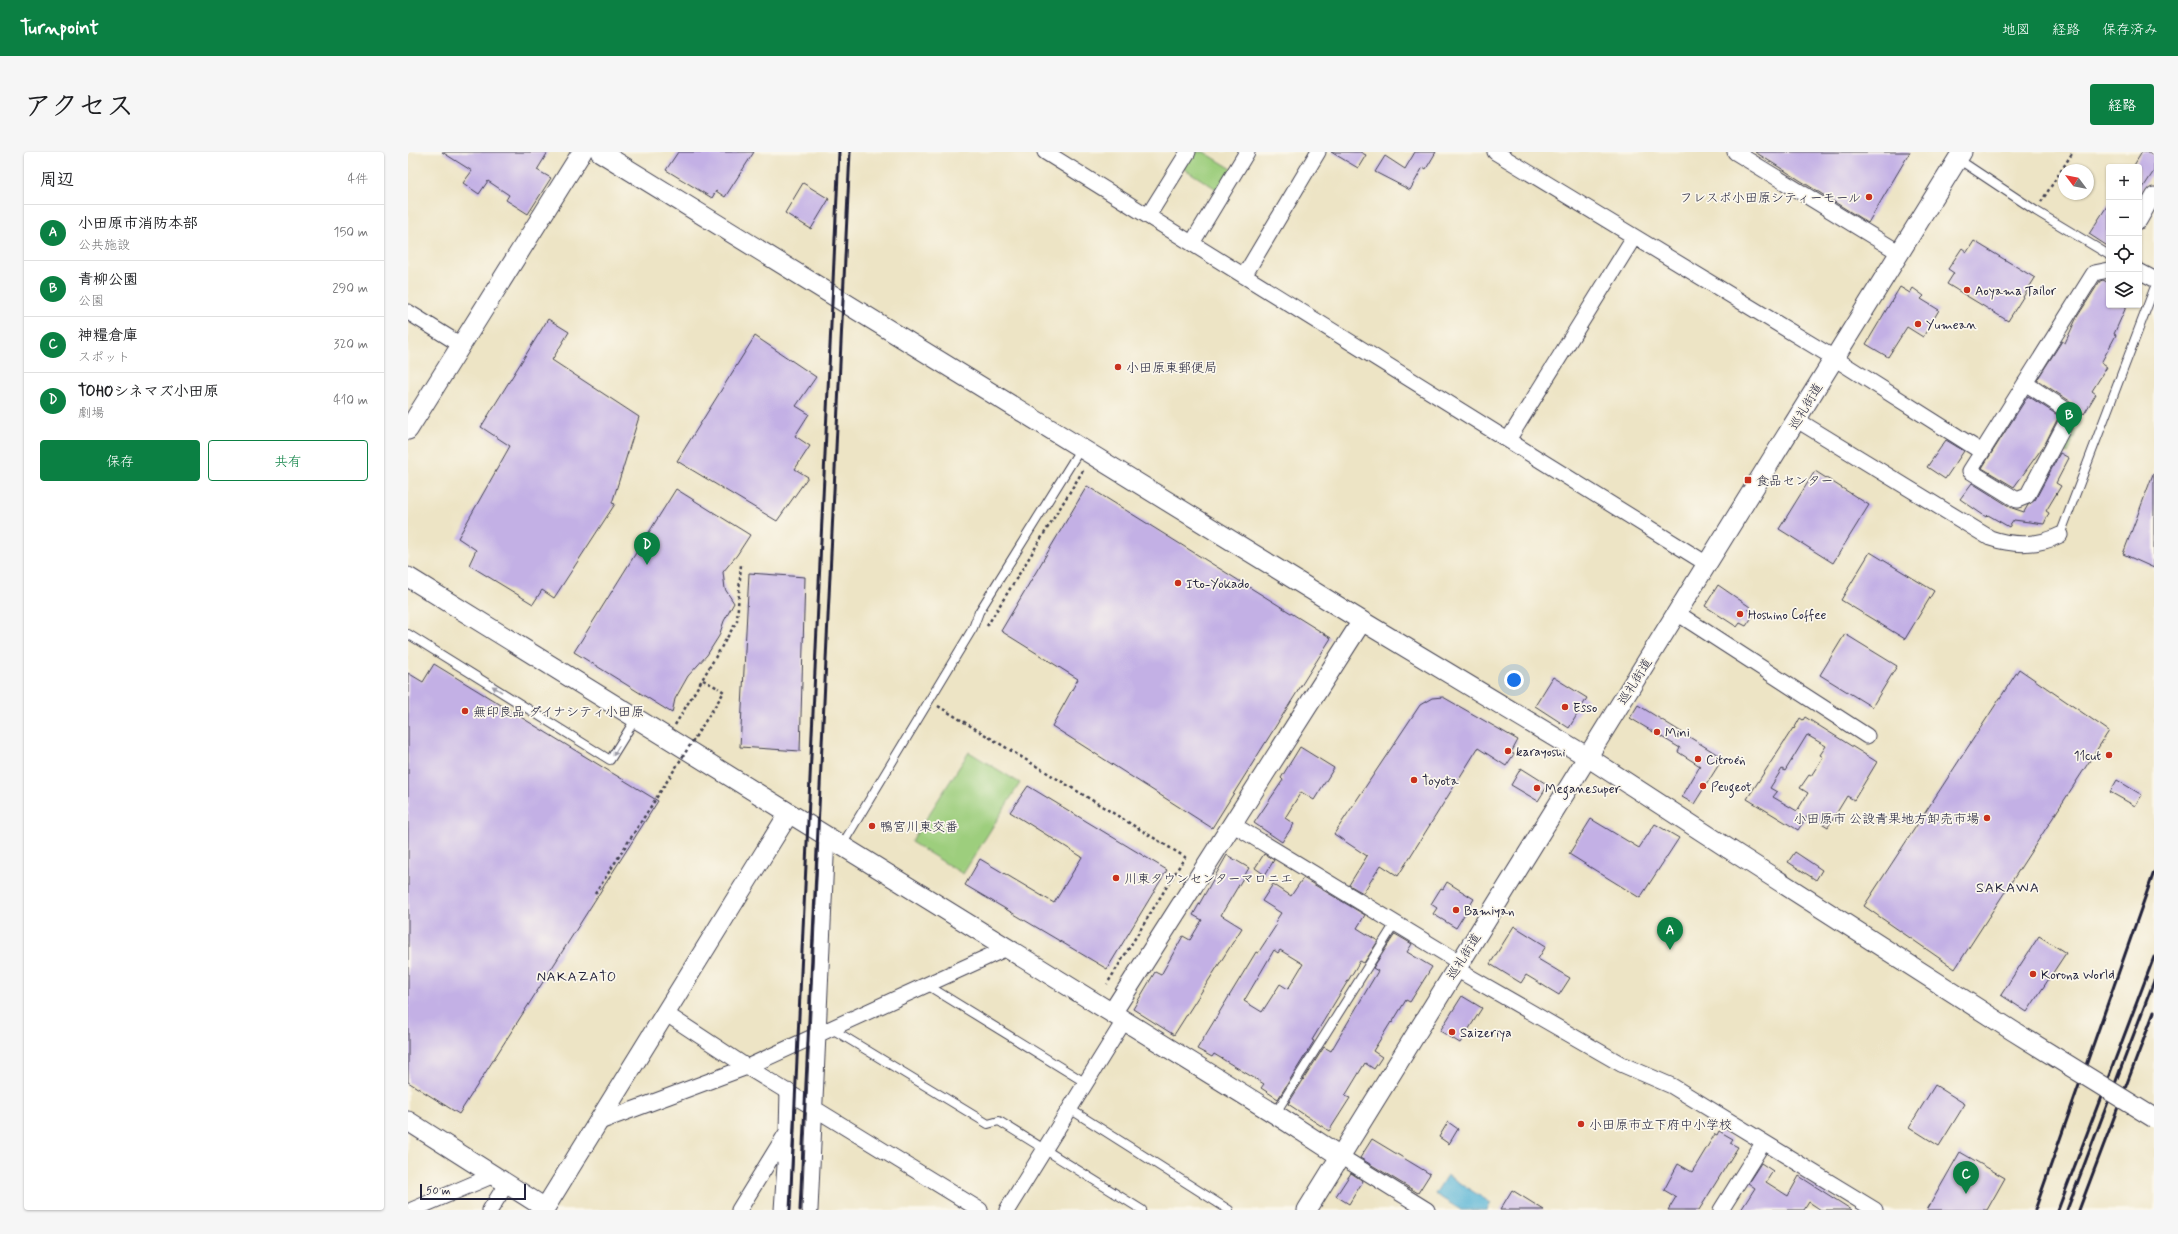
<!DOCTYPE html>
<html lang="ja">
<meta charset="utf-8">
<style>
body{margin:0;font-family:Mynerve,"Klee One",sans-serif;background:#f6f6f6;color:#202124}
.controls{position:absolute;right:12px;top:12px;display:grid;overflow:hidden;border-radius:4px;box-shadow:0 1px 3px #0004}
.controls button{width:36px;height:36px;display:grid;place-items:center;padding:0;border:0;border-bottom:1px solid #e0e0e0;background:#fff;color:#202124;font:20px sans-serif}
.compass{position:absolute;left:1650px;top:12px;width:36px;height:36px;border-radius:50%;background:#fff;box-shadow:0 1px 3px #0004;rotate:302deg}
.scale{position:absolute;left:12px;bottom:10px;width:106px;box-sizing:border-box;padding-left:4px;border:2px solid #22223b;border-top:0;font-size:11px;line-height:14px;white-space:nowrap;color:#22223b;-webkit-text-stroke:3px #fbf7ec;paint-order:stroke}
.you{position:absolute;left:1106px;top:528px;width:14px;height:14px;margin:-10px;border:3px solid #fff;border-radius:50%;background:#1a73e8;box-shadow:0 0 0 6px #1a73e833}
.badge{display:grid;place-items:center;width:26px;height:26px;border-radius:50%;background:#0b8043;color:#fff;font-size:13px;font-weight:700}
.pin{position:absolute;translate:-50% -33px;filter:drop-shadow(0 1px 2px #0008)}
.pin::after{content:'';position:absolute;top:21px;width:14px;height:12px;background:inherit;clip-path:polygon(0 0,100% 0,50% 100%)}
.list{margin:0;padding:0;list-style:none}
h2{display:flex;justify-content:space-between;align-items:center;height:52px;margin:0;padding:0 16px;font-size:17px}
h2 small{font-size:13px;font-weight:400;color:#757577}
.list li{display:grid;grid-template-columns:26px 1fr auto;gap:12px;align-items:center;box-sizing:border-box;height:56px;padding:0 16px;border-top:1px solid #e0e0e0}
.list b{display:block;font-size:15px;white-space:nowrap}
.list p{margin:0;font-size:13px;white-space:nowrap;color:#757577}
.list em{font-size:13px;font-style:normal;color:#757577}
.actions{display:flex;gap:8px;padding:12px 16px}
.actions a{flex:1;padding:9px 0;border:1px solid #0b8043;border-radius:4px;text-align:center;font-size:14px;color:#0b8043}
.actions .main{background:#0b8043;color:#fff}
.icon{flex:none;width:22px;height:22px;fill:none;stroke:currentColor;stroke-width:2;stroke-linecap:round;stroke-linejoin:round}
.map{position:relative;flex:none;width:1746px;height:1058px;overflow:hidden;border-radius:4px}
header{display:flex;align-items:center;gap:24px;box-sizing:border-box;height:56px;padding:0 20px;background:#0b8043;color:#fff}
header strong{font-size:19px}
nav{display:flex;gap:22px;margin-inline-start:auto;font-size:14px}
.intro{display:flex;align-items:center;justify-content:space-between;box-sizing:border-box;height:96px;padding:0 24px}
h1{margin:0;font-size:28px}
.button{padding:10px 18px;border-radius:4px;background:#0b8043;color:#fff;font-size:14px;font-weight:700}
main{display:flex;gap:24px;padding:0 24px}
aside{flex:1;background:#fff;border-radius:4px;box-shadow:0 1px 3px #0004}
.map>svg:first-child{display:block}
</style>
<header>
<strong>Turnpoint</strong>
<nav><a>地図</a><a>経路</a><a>保存済み</a></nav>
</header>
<div class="intro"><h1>アクセス</h1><a class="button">経路</a></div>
<main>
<aside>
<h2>周辺<small>4件</small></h2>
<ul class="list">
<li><span class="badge">A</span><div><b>小田原市消防本部</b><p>公共施設</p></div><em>150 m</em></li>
<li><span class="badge">B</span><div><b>青柳公園</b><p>公園</p></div><em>290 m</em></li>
<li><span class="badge">C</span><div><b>神糧倉庫</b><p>スポット</p></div><em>320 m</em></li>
<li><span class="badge">D</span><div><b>TOHOシネマズ小田原</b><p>劇場</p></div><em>410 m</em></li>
</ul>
<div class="actions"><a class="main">保存</a><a>共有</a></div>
</aside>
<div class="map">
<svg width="1746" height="1058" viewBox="0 0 1746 1058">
<rect width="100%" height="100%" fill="#fbf7ec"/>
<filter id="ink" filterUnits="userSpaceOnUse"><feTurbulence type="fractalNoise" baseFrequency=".025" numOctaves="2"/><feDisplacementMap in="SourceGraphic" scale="8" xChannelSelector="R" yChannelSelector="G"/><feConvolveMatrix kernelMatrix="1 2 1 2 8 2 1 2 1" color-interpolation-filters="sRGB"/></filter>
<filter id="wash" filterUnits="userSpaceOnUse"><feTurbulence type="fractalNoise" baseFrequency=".012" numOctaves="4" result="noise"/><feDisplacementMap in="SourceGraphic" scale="16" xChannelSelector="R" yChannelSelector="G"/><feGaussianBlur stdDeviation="0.9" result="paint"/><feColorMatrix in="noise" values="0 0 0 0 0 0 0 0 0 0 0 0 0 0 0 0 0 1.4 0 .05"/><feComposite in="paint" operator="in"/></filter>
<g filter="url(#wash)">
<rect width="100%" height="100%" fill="#ede4c5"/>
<!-- green -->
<path fill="#9dce7d" stroke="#60785c" d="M785 0H796L824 17 810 38 775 16Z
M1665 264 1672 269 1660 302 1649 297Z
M561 600 612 631 555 722 503 690Z"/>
<!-- water -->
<path fill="#57b4d5" stroke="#3c6b88" d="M1039 1023 1083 1051 1079 1058H1053L1027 1042Z"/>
<g id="blocks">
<!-- building -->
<path fill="#c3b0e5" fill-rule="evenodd" d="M34 0H140L129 18 143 26 120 62 98 48 101 43 80 29 71 42 55 31 64 19Z
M270 0H346L317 45 308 39 304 46 258 18Z
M923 0H952L958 3 950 16Z
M1007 0H1028L1018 17 1015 15 1002 38 967 20 977 4 997 17Z
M1347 0H1502L1460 71Z
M1734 0H1741L1746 3V19L1731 42V15H1725Z
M395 31 421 47 403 77 377 61Z
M1701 51V95L1681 82Z
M1566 89 1627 126 1600 169 1539 132 1546 121 1540 117 1554 96 1559 100Z
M1695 128 1701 131V153H1719L1706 182 1708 183 1693 211 1699 215 1684 239 1688 242 1676 262 1668 253 1629 228 1654 189 1657 191 1669 165 1692 129Z
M1492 135 1502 141 1505 136 1516 144 1513 147 1531 158 1515 185 1499 175 1480 205 1458 192Z
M140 167 161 180 144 208 231 265 204 351 207 352 146 446 134 438 125 452 61 413 68 398 50 386 102 294 73 275Z
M347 184 408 225 388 254 401 262 387 284 402 294 387 317 400 325 369 369 269 309Z
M1620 244 1651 264 1637 292 1606 335 1574 316Z
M1538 288 1556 299 1537 327 1519 315Z
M1652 301 1661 306 1648 331 1653 334 1638 359 1641 361 1636 372 1606 368 1601 375 1580 363 1578 365 1552 347 1564 331 1604 356 1616 360 1620 353 1627 348Z
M1407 319 1461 353 1425 411 1371 377Z
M1745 322H1746V416L1715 402Z
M679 334 923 486 804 676 644 574 670 527 593 479Z
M268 337 342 383 329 403 315 420 317 437 326 451 316 469 311 484 299 503 280 524 267 547 264 561 166 500Z
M1462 400 1526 439 1497 487 1433 448Z
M341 421 397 425 392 599 332 595Z
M1310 433 1342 455 1340 457 1347 461 1338 474 1332 471 1329 475 1297 454Z
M1437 482 1489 514 1464 555 1412 523Z
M26 512 250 649 51 962 0 930V521L15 530Z
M1611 517 1701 579 1547 817 1456 754Z
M1145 525 1179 546 1161 576 1127 554Z
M1035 545 1110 588 1103 601 1106 602 1098 614 1070 596 990 724 973 713 955 741 941 733 959 704 926 682 1012 553 1024 546Z
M1230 553 1315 606 1286 652 1274 645 1292 614 1270 600 1272 596 1222 566Z
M1397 565 1469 610 1446 648 1439 644 1420 675 1400 663 1390 678 1339 647 1385 576 1386 577 1392 566 1395 568ZM1399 583 1418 594 1412 603 1415 605 1403 624 1401 623 1392 636 1400 641 1389 659 1365 645 1369 640 1362 636 1374 617 1377 619Z
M892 595 926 616 906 648 893 640 877 666 886 672 874 690 846 671 875 628 873 626Z
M1113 616 1140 633 1130 649 1103 633Z
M1709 628 1734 643 1727 654 1702 640Z
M620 634 759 718 699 817 557 733 572 707 646 751 674 705 602 660Z
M1183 667 1231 696 1247 672 1271 686 1232 746 1161 702Z
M1387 700 1414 718 1408 728 1380 710Z
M856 702 866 708 857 723 847 716Z
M819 703 841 716 813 763 834 776 766 883 725 857 747 820 753 823 775 784 782 788 794 768 785 763Z
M895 726 957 763 949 776 970 789 956 811 952 809 904 888 906 889 870 947 853 936 856 932 806 902 804 905 789 897 848 800 850 801 869 772 867 770 873 761 854 749 865 732 883 744ZM866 798 870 801 872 798 895 812 880 837 872 832 854 860 836 849Z
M1039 730 1066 747 1048 776 1025 762 1029 756 1023 752 1033 736 1035 737Z
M1106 774 1138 794 1130 807 1162 826 1151 843 1118 823 1113 831 1082 812Z
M987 782 1004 792 999 800 1024 815 1002 850 998 848 984 871 983 870 965 899 974 905 966 917 957 911 937 944 942 946 921 979 880 952 916 895 923 899 970 819 965 816Z
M1631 784 1658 801 1619 860 1593 843Z
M1054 844 1074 856 1052 891 1032 879Z
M1527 933 1557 952 1531 994 1501 975Z
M1040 970 1050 977 1041 992 1031 985Z
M1311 979 1325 987 1322 991 1330 995 1291 1058H1260L1268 1045 1256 1038 1270 1012 1284 1020 1307 982 1309 983Z
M964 987 1022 1022 1010 1041 952 1006Z
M1552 1000 1597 1026 1579 1058H1519Z
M1353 1011 1365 1019 1358 1030 1380 1044 1391 1024 1444 1058H1413L1401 1050 1396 1058H1333L1347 1036 1340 1031Z
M943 1021 955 1029 941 1052 928 1044Z
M1104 1038 1136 1058H1092Z"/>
</g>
</g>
<g filter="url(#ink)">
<use href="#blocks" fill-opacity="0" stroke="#403f50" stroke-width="1"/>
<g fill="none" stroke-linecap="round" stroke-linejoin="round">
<!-- service casing -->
<g stroke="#403f50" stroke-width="10">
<path id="service" d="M1550 7 1628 59 1701 103
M1652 383 1746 137
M0 482 202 608 228 566
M434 693 565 476 571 460 673 296
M519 833 678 931
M424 877 580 972 591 969 734 1058
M662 957 821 1058
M867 962 986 773"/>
</g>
<!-- minor casing -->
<g stroke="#403f50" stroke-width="17">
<path id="minor" d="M637 0 1299 412
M1087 0 1426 206 1574 300 1686 121 1701 118
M1327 0 1492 101
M740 64 780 0
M1731 69 1746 43
M784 91 839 0
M1731 119 1746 127
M836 124 910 0
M0 160 53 193
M1389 268 1582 386C1605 394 1631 394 1652 383
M1100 288 1226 85
M1574 300 1562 319 1609 348 1619 344 1663 261 1617 231
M1269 461 1459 584
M824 672 1051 810
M1048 817 1213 912 1264 934 1467 1058
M257 861 339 915 572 1058
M189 971 339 915 599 796
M932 1004 1019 1058
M4 1058 86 1023
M82 1058 99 1031
M331 1058 379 980 380 939
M374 1058 379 983
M402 1058 419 684
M599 1058 716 869
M1313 1058 1355 991"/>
</g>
<!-- tertiary casing -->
<g stroke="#403f50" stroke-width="21">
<path id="tertiary" d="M192 0 954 469 1178 604 1321 697
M0 278 174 0
M0 425 867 962 932 1004
M704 861 954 469
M0 969 137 1056 381 661
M899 1058 1554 0"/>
</g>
<!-- path -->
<path stroke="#403f50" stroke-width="2.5" stroke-dasharray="3 3" stroke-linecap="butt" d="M1633 50 1665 0
M579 474 676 317
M295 528 310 536
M530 554 777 705 699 832
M267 573 329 469 333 412"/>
<!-- service -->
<use href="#service" stroke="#fff" stroke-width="8"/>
<!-- minor -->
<use href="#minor" stroke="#fff" stroke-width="15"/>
<!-- tertiary -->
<use href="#tertiary" stroke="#fff" stroke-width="19"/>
<!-- rail -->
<path stroke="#22223b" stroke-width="3" d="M382 1058 431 0
M392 1058 442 0
M1627 1058 1746 720
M1650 1058 1746 805
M1659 1058 1746 829
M1671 1058 1746 860"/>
<!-- tertiary-bridge casing -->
<g stroke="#403f50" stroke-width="21" stroke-linecap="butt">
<path id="tertiary-bridge" d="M1321 697 1605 879 1746 966"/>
</g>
<!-- path-bridge -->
<path stroke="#403f50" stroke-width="2.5" stroke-dasharray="3 3" stroke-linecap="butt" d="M187 742 316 540 310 536"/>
<!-- tertiary-bridge -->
<use href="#tertiary-bridge" stroke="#fff" stroke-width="19"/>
</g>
<!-- one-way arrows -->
<defs><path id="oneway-solid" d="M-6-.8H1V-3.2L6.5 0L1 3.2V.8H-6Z"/></defs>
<g fill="#9c9ca7">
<use href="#oneway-solid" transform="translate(89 537) rotate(-148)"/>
<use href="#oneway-solid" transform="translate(208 599) rotate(122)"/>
</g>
</g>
<!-- markers -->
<g fill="#c8321e" stroke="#fbf7ec" stroke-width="1.5">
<circle cx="1461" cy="45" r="4"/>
<circle cx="1559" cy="138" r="4"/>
<circle cx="1510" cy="172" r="4"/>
<circle cx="710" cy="215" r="4"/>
<rect x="1336" y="324" width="8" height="8" rx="2"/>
<circle cx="770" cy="431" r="4"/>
<circle cx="1332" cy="462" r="4"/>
<circle cx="1157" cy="555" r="4"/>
<circle cx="57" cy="559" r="4"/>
<circle cx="1249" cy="580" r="4"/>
<circle cx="1100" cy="599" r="4"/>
<circle cx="1701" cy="603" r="4"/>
<circle cx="1290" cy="607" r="4"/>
<circle cx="1006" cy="628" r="4"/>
<circle cx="1295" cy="634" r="4"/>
<circle cx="1129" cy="636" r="4"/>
<circle cx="1579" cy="666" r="4"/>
<circle cx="464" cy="674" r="4"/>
<circle cx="708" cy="726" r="4"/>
<circle cx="1048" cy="758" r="4"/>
<circle cx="1625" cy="822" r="4"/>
<circle cx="1044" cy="880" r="4"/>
<circle cx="1173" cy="972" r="4"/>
</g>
<g text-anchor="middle" stroke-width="3.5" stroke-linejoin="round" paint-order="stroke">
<!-- poi labels -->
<g font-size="13" fill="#22223b" stroke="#fbf7ec" text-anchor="start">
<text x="1453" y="50" text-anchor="end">フレスポ小田原シティーモール</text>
<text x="1567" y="143">Aoyama Tailor</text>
<text x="1518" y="177">Yumean</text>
<text x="718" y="220">小田原東郵便局</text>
<text x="1348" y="333">食品センター</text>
<text x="778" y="436">Ito-Yokado</text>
<text x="1340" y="467">Hoshino Coffee</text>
<text x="1165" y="560">Esso</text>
<text x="65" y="564">無印良品 ダイナシティ小田原</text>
<text x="1257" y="585">Mini</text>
<text x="1108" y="604">karayoshi</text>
<text x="1693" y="608" text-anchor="end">11cut</text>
<text x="1298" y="612">Citroën</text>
<text x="1014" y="633">Toyota</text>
<text x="1303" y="639">Peugeot</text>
<text x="1137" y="641">Meganesuper</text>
<text x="1571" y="671" text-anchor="end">小田原市 公設青果地方卸売市場</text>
<text x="472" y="679">鴨宮川東交番</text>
<text x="716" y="731">川東タウンセンターマロニエ</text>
<text x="1056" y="763">Bamiyan</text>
<text x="1633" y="827">Korona World</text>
<text x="1052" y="885">Saizeriya</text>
<text x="1181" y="977">小田原市立下府中小学校</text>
</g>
<!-- street labels -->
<g font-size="13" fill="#22223b" stroke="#fbf7ec">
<text transform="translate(1397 254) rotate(-59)" y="5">巡礼街道</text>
<text transform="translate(1226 529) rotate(-58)" y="5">巡礼街道</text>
<text transform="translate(1055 804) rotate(-58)" y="5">巡礼街道</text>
</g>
<!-- neighbourhood labels -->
<g font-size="14" letter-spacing="1" fill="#22223b" stroke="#fbf7ec">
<text x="1600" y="740">SAKAWA</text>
<text x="169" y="829">NAKAZATO</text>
</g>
</g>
</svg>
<div class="controls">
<button>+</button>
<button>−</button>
<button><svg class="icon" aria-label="locate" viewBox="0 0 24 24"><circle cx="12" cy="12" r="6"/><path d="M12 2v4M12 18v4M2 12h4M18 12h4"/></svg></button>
<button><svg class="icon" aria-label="layers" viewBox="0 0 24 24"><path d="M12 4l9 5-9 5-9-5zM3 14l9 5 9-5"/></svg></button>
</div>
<svg class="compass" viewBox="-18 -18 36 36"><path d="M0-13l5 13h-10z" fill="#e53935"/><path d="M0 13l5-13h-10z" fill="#757577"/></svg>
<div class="scale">50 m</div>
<div class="you"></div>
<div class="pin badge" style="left:1262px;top:798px">A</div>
<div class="pin badge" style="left:1661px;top:283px">B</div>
<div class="pin badge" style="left:1558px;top:1042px">C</div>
<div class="pin badge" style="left:239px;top:413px">D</div>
</div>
</main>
